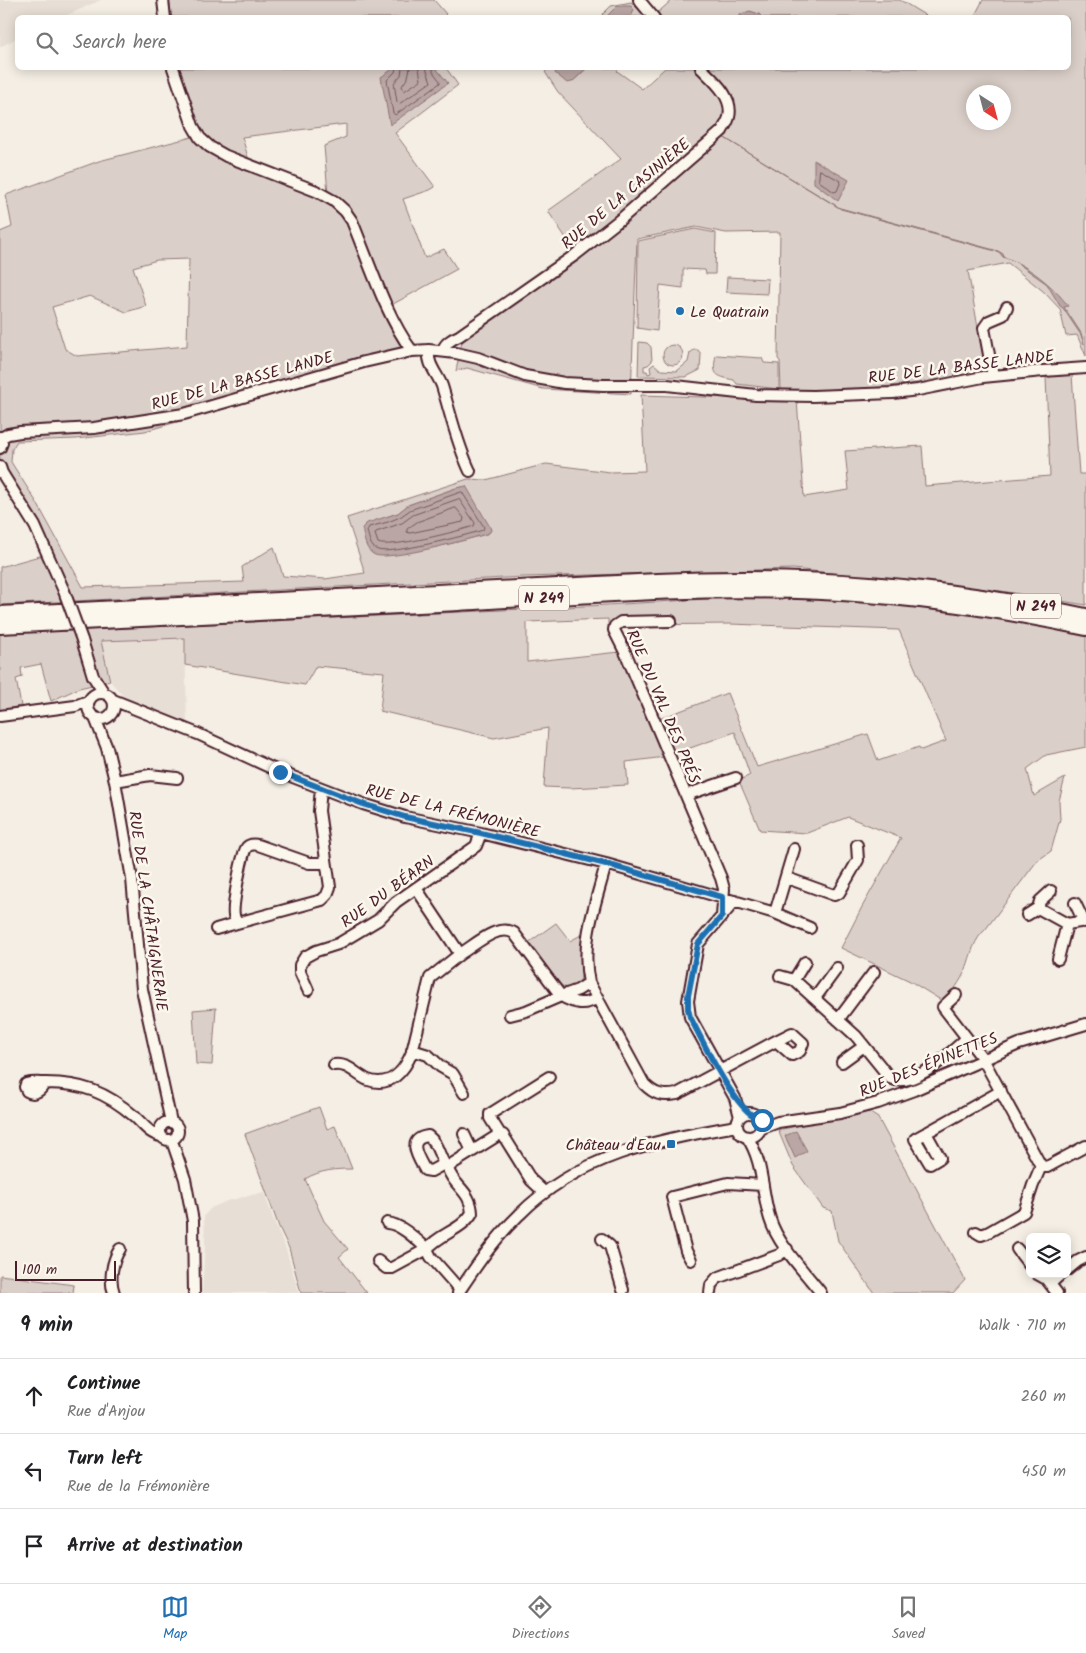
<!DOCTYPE html>
<meta charset="utf-8">
<style>
body{margin:0;font-family:Kalam,sans-serif;background:#f2f2f2;color:#202124}
.controls{position:absolute;right:15px;bottom:15px;display:grid;overflow:hidden;border-radius:8px;box-shadow:0 2px 12px #0003}
.controls button{width:45px;height:45px;display:grid;place-items:center;padding:0;border:0;border-bottom:1px solid #e0e0e0;background:#fff;color:#202124;font:25px sans-serif}
.compass{position:absolute;left:966px;top:85px;width:45px;height:45px;border-radius:50%;background:#fff;box-shadow:0 2px 12px #0003;rotate:144deg}
.scale{position:absolute;left:15px;bottom:12px;width:101px;box-sizing:border-box;padding-left:5px;border:2px solid #4a1f2b;border-top:0;font-size:14px;line-height:18px;white-space:nowrap;color:#4a1f2b;-webkit-text-stroke:4px #fbf7ec;paint-order:stroke}
.stop{position:absolute;width:15px;height:15px;margin:-11px;border:4px solid #1f6fb2;border-radius:50%;background:#fff}
.stop.end{background:#1f6fb2;border-color:#fff;box-shadow:0 1px 5px #0008}
.list{margin:0;padding:0;list-style:none}
h2{display:flex;justify-content:space-between;align-items:center;height:65px;margin:0;padding:0 20px;font-size:21px}
h2 small{font-size:16px;font-weight:400;color:#757577}
.list li{display:grid;grid-template-columns:32px 1fr auto;gap:15px;align-items:center;box-sizing:border-box;height:75px;padding:0 20px;border-top:1px solid #e0e0e0}
.list b{display:block;font-size:19px;white-space:nowrap}
.list p{margin:0;font-size:16px;white-space:nowrap;color:#757577}
.list em{font-size:16px;font-style:normal;color:#757577}
.icon{flex:none;width:28px;height:28px;fill:none;stroke:currentColor;stroke-width:2;stroke-linecap:round;stroke-linejoin:round}
.map{position:relative;flex:none;width:1086px;height:1293px;overflow:hidden}
.search{position:absolute;background:#fff;box-shadow:0 2px 12px #0003;left:15px;right:15px;top:15px;height:55px;display:flex;align-items:center;gap:12px;box-sizing:border-box;padding:0 18px;border-radius:8px;color:#757577;font-size:19px}
.sheet{height:290px;background:#fff}
nav{display:flex;justify-content:space-around;align-items:center;box-sizing:border-box;height:70px;border-top:1px solid #e0e0e0;background:#fff;font-size:14px;color:#757577}
nav a{display:grid;justify-items:center;gap:2px}
nav .on{color:#1f6fb2}
.map>svg:first-child{display:block}
</style>
<div class="map">
<svg width="1086" height="1293" viewBox="0 0 1086 1293">
<rect width="100%" height="100%" fill="#f4eee4"/>
<filter id="ink" filterUnits="userSpaceOnUse"><feTurbulence type="fractalNoise" baseFrequency=".02" numOctaves="2"/><feDisplacementMap in="SourceGraphic" scale="10" xChannelSelector="R" yChannelSelector="G"/><feConvolveMatrix kernelMatrix="1 2 1 2 8 2 1 2 1" color-interpolation-filters="sRGB"/></filter>
<g filter="url(#ink)">
<!-- built -->
<path fill="#e7dfd6" d="M0 0H101L63 17 18 18 17 38 0 47Z
M185 638 187 724 124 697 110 681 101 641Z
M264 1192 275 1224 286 1249 299 1293H202L205 1245 204 1216 211 1208 227 1201Z"/>
<!-- green -->
<path fill="#dbd0c9" stroke="#92787a" fill-rule="evenodd" d="M169 0H434L446 14 442 18 171 17Z
M672 0H900L928 17 658 18 655 15Z
M983 0H1086V356L1077 335 1066 336 1060 309 1043 291 1008 263 968 271 986 373C919 384 849 393 781 390L780 361 778 359 780 232 726 233 696 227 637 239 631 394 543 389 467 368 456 371 463 337 578 256 548 211 621 159 558 92 545 72 550 68H557L555 71 572 82 587 68H619L617 71 642 89 665 68H1068V18L974 17ZM974 92H1004V122H974Z
M631 2 646 17H631L632 16 617 6 606 17 599 18 611 6Z
M170 68H446L458 85 395 133 435 187 430 190 403 199 425 258 444 249 457 269 384 309 403 348 336 365 337 377 145 431 76 439 17 441 12 449 11 462 37 503 83 587 244 582 242 567 274 547 283 576 325 579 365 573 347 518 468 479 486 480 546 464 610 472 645 471 641 395 797 400 804 497 849 490 845 451 922 446 925 486 1050 476 1046 377 1072 375 1079 474H1086V605L1001 591 793 569 523 577 0 605V567L43 555 23 514 0 478V232L12 227 6 195 99 161 192 137ZM346 124V137L324 146 328 193 250 164 242 137ZM189 259 187 346 77 356 65 349 52 307 90 296 126 312 146 306 133 267 157 260ZM456 488 491 530 489 533C454 544 419 551 383 556L386 517 398 513 408 505Z
M695 229 716 233 715 274H706L705 270 683 269V288L660 285 657 331 637 328 638 241Z
M727 277 768 279 767 294 726 292Z
M639 342 647 343 651 347 652 361 648 365 644 366V371H647L648 374 651 373 650 367 654 364 661 370 677 371 688 362 690 353 694 350H698L701 354 700 370 686 377 638 376Z
M663 355a10 10 0 1 1 20 0a10 10 0 1 1-20 0Z
M716 355 762 358 764 363 779 364V389L737 384 734 380C715 376 712 375 716 355Z
M739 597C801 599 863 600 925 607 979 612 1033 624 1086 636V747L1046 755 1027 769 1034 796 1065 778 1059 801 1060 819 1051 851 1037 861 985 930C974 939 971 955 966 969 960 982 953 992 944 1002L910 981 841 948 862 907 901 838 848 817 807 833 760 830 739 781 750 775 735 732 665 757 626 762 628 785 570 788 544 787 548 728 494 738 380 711 384 672 316 666 305 685 185 665V638L101 641 110 681 79 688 51 701 41 664 21 668 22 677 16 679 21 706 0 710V634L607 605ZM608 619V627L619 652 527 662V622ZM730 624 899 630 946 741 921 750 919 747 878 761 868 734 757 767 727 693 659 719 620 628 628 625Z
M556 923 570 941 581 935 582 936C581 944 582 977 580 981 578 985 574 986 570 988L564 987 558 983 528 943Z
M216 1008 212 1065 196 1064 193 1010Z
M319 1107 327 1129 335 1126 352 1169C336 1169 320 1170 305 1179L324 1221 348 1249 339 1257 367 1293H301L289 1248 279 1227 245 1134Z
M867 1111 878 1118 965 1280 953 1293H874L838 1241 832 1211 823 1208 793 1166 778 1130Z
M0 1275 74 1285 73 1293H0Z"/>
<!-- water -->
<path fill="#baa7a5" stroke="#8d7174" d="M617 6H631L634 10 631 17H606Z
M750 11 759 14 762 17H739L741 14Z
M394 68H436L448 83 390 125 381 77Z
M557 68H587L572 82 567 83 555 73Z
M723 137 840 208 998 251 1003 254 1004 257C1027 265 1054 286 1068 306L1064 307 1081 333 1084 344 1081 335 1063 308 1060 306 1047 284 1016 262 1003 257 999 252 841 209Z
M814 160 849 180 838 201 814 183Z
M466 486 490 527 491 530 489 533C471 539 389 561 375 555 365 551 364 537 362 528L367 523 398 513 408 505 456 488Z
M796 1131 807 1151 795 1158 785 1136Z"/>
<g fill="none" stroke-linecap="round" stroke-linejoin="round">
<!-- shore -->
<path stroke="#77555c" stroke-width="1" d="M396 68 395 72 387 80 393 113 395 115 440 83V81L433 72V68
M402 68 401 75 394 83 397 102 399 104 431 82 426 68
M410 68 408 77 402 86 404 91 421 80 419 68
M820 170 841 181 837 191 834 192 819 181Z
M462 492 484 527 483 530C468 535 390 555 378 550 370 548 369 537 367 531L369 527 388 522 400 517 410 510Z
M459 499 475 523 474 526C459 531 389 549 378 543L375 534 376 532 402 523 413 515Z
M456 508 464 518 463 522 410 533 407 532V529L417 522Z"/>
<!-- minor casing -->
<g stroke="#4a1f2b" stroke-width="14">
<path id="minor" d="M163 0 165 18
M639 0 654 18
M173 68 193 126 200 138 210 147 226 156 316 191 334 201 345 211 352 221C369 262 386 316 412 351
M429 350C427 365 437 373 442 386 451 415 457 444 470 471
M443 351C444 343 452 339 459 336L575 255 622 218 722 131C724 127 728 122 729 117 734 97 713 80 701 68
M993 376 984 328 989 321 1003 315 1007 307
M0 437 2 443 0 448
M1 438 8 434 20 432 94 428 184 414 364 362 412 351 429 350 456 353 478 358 525 376 564 383 603 385H667L756 395 813 396 893 393 918 390 983 377 1043 371 1086 368
M0 467 2 473 35 526 64 591
M671 621 621 622 615 626 614 630 626 654 721 878 724 889 722 916
M82 640 93 676 104 693
M88 706a13 13 0 1 1 26 0a13 13 0 1 1-26 0Z
M113 700 198 734 280 772 363 804 405 817 481 833 606 864 775 913 810 928
M0 716 75 706 88 701
M95 718 107 748 115 781 132 879 142 989 171 1122
M115 781 150 775 177 778
M321 788 319 811 330 887 327 895 322 900 237 923C236 920 234 918 234 915 232 907 242 852 247 847 250 844 254 844 258 845L309 863H325
M686 795 736 778
M606 864C596 903 580 942 589 983L644 1084C654 1094 662 1097 677 1094L776 1041
M787 878 834 895 839 893 858 860 857 845
M416 888 460 954C475 945 498 923 514 933L561 996 526 1011 510 1015
M735 901 698 944 688 1001 690 1017 735 1098 740 1117
M1075 903 1084 922
M1038 908 1040 901 1051 891
M775 913 794 849
M1027 915 1038 908 1067 924
M216 929 237 923
M1058 959 1067 924 1086 921
M780 976 794 980 856 1036 890 1078C913 1090 951 1052 967 1038
M794 980 805 962
M589 983 578 990 561 996C575 1004 584 1006 598 998
M308 990 300 972V965L305 957 316 951 338 944 378 920 396 902 476 846 481 833
M956 995 943 1007 983 1059 1041 1166 1033 1185 1024 1212 987 1233 981 1235 976 1232
M815 998 837 968
M838 1020 874 972
M792 1033 803 1043 800 1051 792 1055 776 1041Z
M412 1050 428 1055 441 1067 453 1074 464 1093
M842 1062 864 1046
M334 1065C349 1063 356 1075 368 1080 391 1088 405 1070 412 1052L430 978 460 954
M45 1083C41 1090 35 1096 27 1091L25 1087 26 1084C33 1082 39 1083 46 1083 82 1083 106 1092 134 1116 143 1124 149 1134 161 1136
M737 1125a12 12 0 1 1 24 0a12 12 0 1 1-24 0Z
M160 1131a9 9 0 1 1 18 0a9 9 0 1 1-18 0Z
M760 1129 778 1122 840 1113 878 1103 914 1090 1019 1044 1086 1024
M926 1133 1001 1091
M926 1133 940 1158 930 1164 915 1139Z
M464 1134 472 1151
M500 1134 490 1118V1114L549 1077
M747 1137C764 1162 761 1191 770 1219 778 1245 804 1271 821 1293
M172 1141 185 1179 193 1221 194 1293
M444 1164 431 1171 425 1170C419 1159 405 1139 428 1136 439 1144 439 1159 448 1169
M1041 1166 1047 1167 1086 1146
M602 1239 610 1246 623 1290
M1017 1249 1030 1266
M691 1260 686 1251 672 1197 728 1183 763 1185
M378 1261 386 1268H392L427 1249C417 1240 401 1224 387 1223
M1067 1270 1078 1261 1086 1257
M1037 1274 1046 1279 1057 1293
M1051 1283 1061 1274
M460 1290 431 1257 427 1249C440 1233 461 1231 472 1213 471 1191 454 1187 448 1169L452 1164 500 1134 503 1135 531 1180 544 1192
M114 1293C109 1280 112 1261 120 1249
M458 1293C476 1266 495 1238 519 1215 577 1156 658 1139 737 1126
M710 1293 711 1285 717 1278 779 1255 787 1249"/>
</g>
<!-- highway casing -->
<g stroke="#4a1f2b" stroke-width="18">
<path id="highway" d="M0 614 658 581C806 574 941 585 1086 616
M0 626C153 618 306 610 459 603 579 596 700 586 821 592 910 596 999 609 1086 628"/>
</g>
<!-- minor -->
<use href="#minor" stroke="#fbf7ec" stroke-width="10"/>
<!-- highway -->
<use href="#highway" stroke="#fbf7ec" stroke-width="14"/>
<!-- minor-bridge casing -->
<g stroke="#4a1f2b" stroke-width="14" stroke-linecap="butt">
<path id="minor-bridge" d="M64 591 82 640"/>
</g>
<!-- minor-bridge -->
<use href="#minor-bridge" stroke="#fbf7ec" stroke-width="10"/>
</g>
</g>
<g fill="none" stroke-linecap="round" stroke-linejoin="round" filter="url(#ink)">
<!-- route -->
<path stroke="#1f6fb2" stroke-width="6" d="M280 772 363 804 405 817 481 833 606 864 722 897V916L698 944 688 996V1009L690 1017C703 1041 736 1115 762 1120"/>
</g>
<!-- markers -->
<g fill="#1f6fb2" stroke="#fbf7ec" stroke-width="2">
<circle cx="680" cy="311" r="5"/>
<rect x="666" y="1139" width="10" height="10" rx="2.5"/>
</g>
<g text-anchor="middle" stroke-width="5" stroke-linejoin="round" paint-order="stroke">
<!-- shield labels -->
<g fill="#fbf7ec" stroke="#7f6065" stroke-width="1">
<rect x="519" y="585.5" width="50" height="25" rx="4"/>
<rect x="1011" y="593.5" width="50" height="25" rx="4"/>
</g>
<g font-size="15" font-weight="bold" fill="#4a1f2b">
<text x="544" y="603">N 249</text>
<text x="1036" y="611">N 249</text>
</g>
<!-- street labels -->
<g font-size="16" fill="#4a1f2b" stroke="#fbf7ec">
<text transform="translate(625 193) rotate(-40)" y="6">RUE DE LA CASINIÈRE</text>
<text transform="translate(961 366) rotate(-7)" y="6">RUE DE LA BASSE LANDE</text>
<text transform="translate(242 380) rotate(-15)" y="6">RUE DE LA BASSE LANDE</text>
<text transform="translate(664 706) rotate(67)" y="6">RUE DU VAL DES PRÉS</text>
<text transform="translate(453 810) rotate(14)" y="6">RUE DE LA FRÉMONIÈRE</text>
<text transform="translate(387 891) rotate(-36)" y="6">RUE DU BÉARN</text>
<text transform="translate(149 911) rotate(82)" y="6">RUE DE LA CHÂTAIGNERAIE</text>
<text transform="translate(928 1064) rotate(-22)" y="6">RUE DES ÉPINETTES</text>
</g>
<!-- poi labels -->
<g font-size="16" fill="#4a1f2b" stroke="#fbf7ec" text-anchor="start">
<text x="690" y="317">Le Quatrain</text>
<text x="661" y="1150" text-anchor="end">Château d'Eau</text>
</g>
</g>
</svg>
<div class="controls">
<button><svg class="icon" aria-label="layers" viewBox="0 0 24 24"><path d="M12 4l9 5-9 5-9-5zM3 14l9 5 9-5"/></svg></button>
</div>
<svg class="compass" viewBox="-18 -18 36 36"><path d="M0-13l5 13h-10z" fill="#e53935"/><path d="M0 13l5-13h-10z" fill="#757577"/></svg>
<div class="scale">100 m</div>
<div class="stop" style="left:762px;top:1120px"></div>
<div class="stop end" style="left:280px;top:772px"></div>
<div class="search"><svg class="icon" aria-label="search" viewBox="0 0 24 24"><circle cx="10" cy="10" r="6"/><path d="M15 15l6 6"/></svg>Search here</div>
</div>
<section class="sheet">
<h2>9 min<small>Walk · 710 m</small></h2>
<ul class="list">
<li><svg class="icon" aria-label="ahead" viewBox="0 0 24 24"><path d="M12 20V5M6 11l6-6 6 6"/></svg><div><b>Continue</b><p>Rue d'Anjou</p></div><em>260 m</em></li>
<li><svg class="icon" aria-label="left" viewBox="0 0 24 24"><path d="M17 20v-9H6M10 6l-5 5 5 5"/></svg><div><b>Turn left</b><p>Rue de la Frémonière</p></div><em>450 m</em></li>
<li><svg class="icon" aria-label="arrive" viewBox="0 0 24 24"><path d="M6 21V4h12l-3 4 3 4H6"/></svg><div><b>Arrive at destination</b></div></li>
</ul>
</section>
<nav>
<a class="on"><svg class="icon" aria-label="map" viewBox="0 0 24 24"><path d="M3 6l6-2 6 2 6-2v14l-6 2-6-2-6 2zM9 4v14M15 6v14"/></svg>Map</a>
<a><svg class="icon" aria-label="directions" viewBox="0 0 24 24"><path d="M12 3l9 9-9 9-9-9zM9 14v-3h6M13 9l2 2-2 2"/></svg>Directions</a>
<a><svg class="icon" aria-label="saved" viewBox="0 0 24 24"><path d="M7 4h10v16l-5-4-5 4z"/></svg>Saved</a>
</nav>
